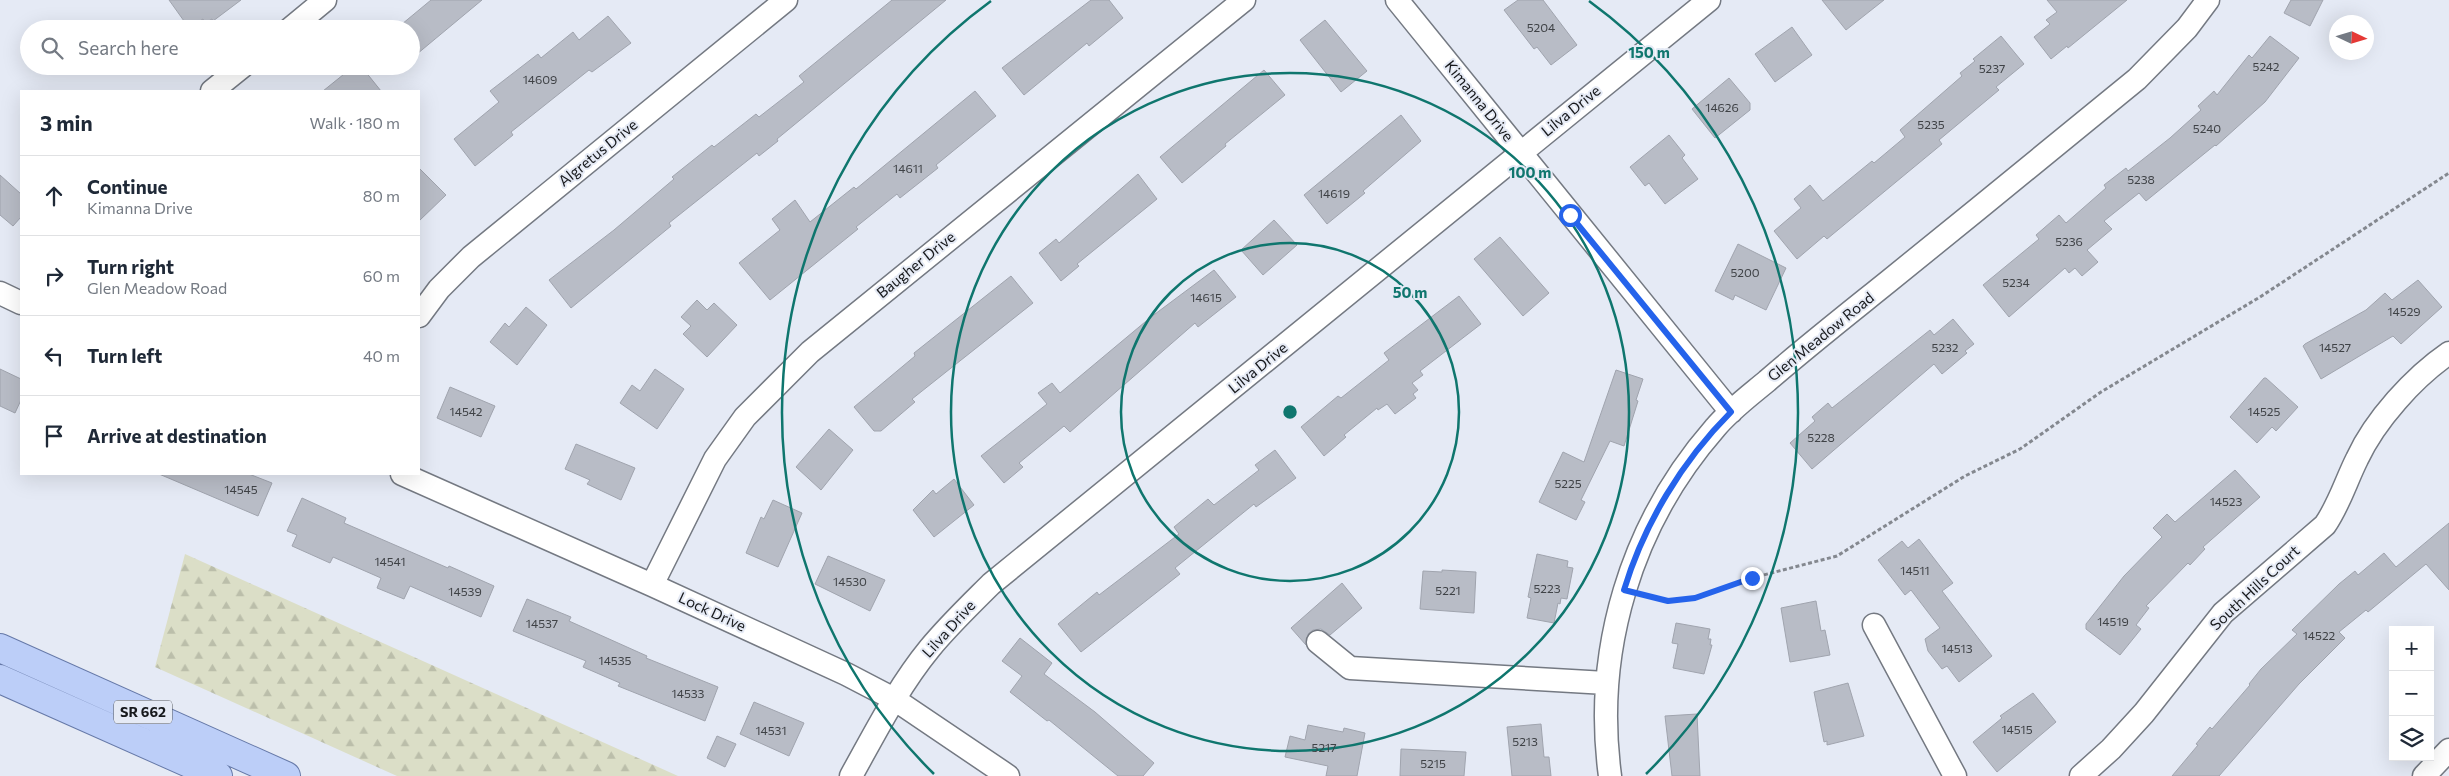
<!DOCTYPE html>
<meta charset="utf-8">
<style>
body{margin:0;font-family:Commissioner,sans-serif;background:#f6f6f7;color:#1f2937}
.controls{position:absolute;right:15px;bottom:15px;display:grid;overflow:hidden;border-radius:0px;box-shadow:0 5px 20px #0002}
.controls button{width:45px;height:45px;display:grid;place-items:center;padding:0;border:0;border-bottom:1px solid #e0e1e3;background:#fff;color:#1f2937;font:25px sans-serif}
.compass{position:absolute;left:2329px;top:15px;width:45px;height:45px;border-radius:50%;background:#fff;box-shadow:0 5px 20px #0002;rotate:94deg}
.stop{position:absolute;width:15px;height:15px;margin:-11px;border:4px solid #2563eb;border-radius:50%;background:#fff}
.stop.end{background:#2563eb;border-color:#fff;box-shadow:0 1px 5px #0008}
.list{margin:0;padding:0;list-style:none}
h2{display:flex;justify-content:space-between;align-items:center;height:65px;margin:0;padding:0 20px;font-size:21px}
h2 small{font-size:16px;font-weight:400;color:#747a83}
.list li{display:grid;grid-template-columns:32px 1fr auto;gap:15px;align-items:center;box-sizing:border-box;height:80px;padding:0 20px;border-top:1px solid #e0e1e3}
.list b{display:block;font-size:19px;white-space:nowrap}
.list p{margin:0;font-size:16px;white-space:nowrap;color:#747a83}
.list em{font-size:16px;font-style:normal;color:#747a83}
.icon{flex:none;width:28px;height:28px;fill:none;stroke:currentColor;stroke-width:2;stroke-linecap:round;stroke-linejoin:round}
.map{position:relative;flex:none;width:2449px;height:776px;overflow:hidden}
.search{position:absolute;background:#fff;box-shadow:0 5px 20px #0002;left:20px;top:20px;width:400px;height:55px;display:flex;align-items:center;gap:12px;box-sizing:border-box;padding:0 18px;border-radius:28px;color:#747a83;font-size:19px}
.panel{position:absolute;background:#fff;box-shadow:0 5px 20px #0002;left:20px;top:90px;width:400px;height:385px;border-radius:0px}
.map>svg:first-child{display:block}
</style>
<div class="map">
<svg width="2449" height="776" viewBox="0 0 2449 776">
<defs>
<pattern id="forest-firs" width="22" height="20" patternUnits="userSpaceOnUse" patternTransform="scale(1.25)"><rect width="22" height="20" fill="#dbdec7"/><path d="M5 1l3.5 6h-7zM16 11l3.5 6h-7z" fill="#bbbeaa"/></pattern>
</defs>
<rect width="100%" height="100%" fill="#e5eaf5"/>
<!-- forest -->
<path fill="url(#forest-firs)" d="M185 554 678 776H397L155 667Z"/>
<!-- building -->
<path fill="#b8bcc6" stroke="#a0a4ae" d="M169 0H241L213 21 212 19 205 23 203 19 189 28Z
M431 0H482L411 59V29H396Z
M892 0H946L777 139 778 141 759 156 757 153 669 223 671 226 571 308 549 280 614 230 674 179 672 177 712 145 714 147 756 114 759 117 804 82 799 76Z
M1091 0H1109L1123 18 1089 46 1087 43 1024 95 1002 68Z
M1518 0H1543L1577 45 1551 65 1537 47 1534 49 1504 10Z
M1822 0H1884L1846 30Z
M2047 0H2127L2068 48 2067 46 2051 59 2034 37 2050 24 2046 20 2057 12Z
M2291 0H2323L2310 26 2284 13Z
M608 16 631 43 592 72 589 70 511 132 513 135 475 166 454 139 499 102 490 91 538 54 541 58 573 32 579 40Z
M1325 20 1367 71 1341 92 1300 40Z
M1792 27 1812 55 1775 82 1755 54Z
M2001 36 2024 64 1996 87 1999 90 1939 140 1942 144 1827 239 1824 236 1797 259 1774 231 1801 208 1794 199 1810 185 1823 201 1872 161 1874 163 1905 137 1900 130 1962 76 1960 73 1975 61 1973 59Z
M2270 36 2299 58 2265 102 2216 146 2215 145 2146 201 2139 193 2104 221 2112 229 2087 250 2098 262 2082 276 2075 268 2069 273 2065 268 2009 317 1983 285 2039 239 2036 235 2059 215 2066 223 2106 188 2104 185 2126 168 2128 171 2170 138 2201 110 2198 106 2214 91 2217 95 2249 55 2252 58Z
M354 66H361L381 91H323Z
M1264 70 1285 95 1225 144 1226 146 1182 183 1160 157Z
M1729 78 1750 103V110L1715 138 1692 109Z
M975 91 996 116 936 165 938 168 900 198 897 194 856 227 858 229 770 300 739 263 780 230 772 219 795 200 810 222 854 187 856 189Z
M1401 115 1421 141 1363 191 1365 193 1327 224 1304 195Z
M1669 135 1685 155 1682 158 1698 179 1665 204 1649 183 1645 186 1630 167Z
M419 168 446 195 419 221Z
M1138 174 1157 199 1077 264 1079 266 1061 281 1039 253 1056 239 1059 243Z
M0 175 21 194V217L13 226 0 215Z
M1274 220 1297 245 1263 275 1241 250Z
M1500 237 1549 293 1523 316 1474 259Z
M1738 244 1786 268 1766 310 1735 295 1733 300 1715 291Z
M1214 270 1236 297 1198 327 1195 323 1070 432 1064 426 1019 463 1023 467 1004 483 981 456 1047 404 1038 393 1052 383 1060 393 1151 317Z
M1011 276 1033 303 912 399 915 402 881 431H874L854 407 915 356 914 353Z
M2418 280 2442 307 2401 344 2393 336 2321 379 2303 346 2305 344 2366 310 2385 293 2392 300Z
M1459 296 1481 324 1420 371 1423 375 1412 383 1418 390 1413 394 1416 398 1395 414 1387 404 1378 410 1377 408 1344 435 1346 437 1324 456 1301 427 1338 396 1341 398 1389 360 1384 353Z
M697 300 707 310 714 303 737 325 707 357 683 334 691 326 681 317Z
M526 307 547 325 517 365 490 342 505 323 509 327Z
M1953 319 1974 344 1965 351 1967 353 1942 374 1934 364 1812 469 1790 443 1815 421 1812 417 1828 403 1832 408 1930 330 1934 335Z
M0 369 21 379V400L15 413 0 406Z
M655 369 684 389 657 429 620 403 632 385 640 391Z
M1616 370 1643 379 1636 400 1638 401 1624 446 1610 441 1581 500 1585 502 1576 520 1539 502 1563 452 1584 462Z
M2264 378H2266L2298 407 2276 431 2272 427 2257 443 2230 417Z
M450 387 495 406 481 437 437 418Z
M829 429 853 450 821 490 796 467Z
M576 444 635 468 621 500 587 484 590 480 565 469Z
M1275 450 1296 478 1256 507 1254 504 1175 568 1180 574 1081 652 1058 624 1097 592 1099 595 1179 534 1174 527 1208 499 1214 505 1259 470 1255 465Z
M2235 470 2260 497 2203 547 2205 549 2190 565 2188 563 2146 606 2149 608 2136 625 2141 629 2120 655 2086 629V624L2124 576 2162 537 2153 528 2167 514 2175 522Z
M159 474H249L272 483 258 516Z
M954 479 974 505 934 537 913 510 933 490 936 494Z
M302 498 346 518 344 523 448 568 449 566 494 586 481 617 410 586 404 599 377 588 381 578 333 557 330 563 292 546 297 535 287 531Z
M773 500 802 513 778 567 746 553 761 517 764 519Z
M2449 523V590L2426 564 2368 612 2366 610 2339 632 2345 638 2299 684 2219 776H2172L2198 745 2196 744 2210 727 2212 729 2250 685 2249 684 2261 669 2297 634 2292 630 2339 584 2355 571 2358 575 2384 553 2396 567Z
M1919 539 1953 583 1942 591 1992 656 1959 682 1947 666 1942 669 1928 651 1925 639 1940 628 1911 590 1905 595 1878 560 1902 541 1908 548Z
M1537 554 1568 561 1567 567 1573 568 1567 599 1561 598 1560 604 1558 603 1554 623 1527 618 1531 598 1528 597Z
M828 556 885 580 870 611 815 584Z
M1442 570 1476 572 1474 613 1420 609 1423 571 1442 572Z
M1342 583 1362 608 1330 635 1321 629 1313 630 1308 634 1306 645 1291 628Z
M527 599 571 617 569 621 647 656 646 658 718 687 705 721 618 686 620 683 583 667 586 661 513 631Z
M1816 601 1821 631 1825 630 1830 655 1790 662 1781 608Z
M1676 623 1710 629 1708 639H1711L1710 645H1712L1704 674 1673 668 1678 644 1672 643Z
M1020 638 1052 663 1044 674 1095 712 1154 763 1143 776H1118L1049 720 1047 721 1010 692 1022 676 1002 661Z
M1848 683 1864 736 1827 745V741L1824 742 1814 692Z
M2033 693 2056 722 1997 772 1973 742 2002 718 2000 716Z
M754 702 804 723 789 756 740 734Z
M1697 714 1700 776H1672L1665 716Z
M1541 724 1544 757H1549L1551 776H1512L1507 727Z
M1308 725 1343 732 1344 728 1365 733 1357 776H1326L1328 766 1285 757 1290 736 1305 740Z
M717 736 736 744 725 767 707 758Z
M1401 749 1466 752 1464 776H1400Z"/>
<g fill="none" stroke-linecap="round" stroke-linejoin="round">
<!-- minor casing -->
<g stroke="#747982" stroke-width="25">
<path id="minor" d="M1397 0 1731 412
M290 29 325 0
M212 91 243 66
M0 293 21 303
M419 316 439 289 471 257 786 0
M402 474 652 585 846 674 894 699 1008 776
M652 585 715 459 745 417 810 352 1244 0
M1874 625 1955 776
M1318 642 1350 668 1606 683
M851 776C875 733 898 687 930 648 949 625 970 605 991 584L1709 0
M1610 776C1593 650 1631 524 1715 428 1730 410 1749 396 1767 381 1806 347 1848 314 1889 281 1972 214 2054 147 2137 79L2187 28 2208 0
M2081 776 2111 749 2144 713 2223 613 2325 525C2339 505 2346 481 2357 459 2375 420 2414 377 2449 353
M2424 776 2449 750"/>
</g>
<!-- major casing -->
<g stroke="#6679a8" stroke-width="30">
<path id="major" d="M0 648 286 776
M0 679 218 776"/>
</g>
<!-- path -->
<path stroke="#84888f" stroke-width="3" stroke-dasharray="4 2.5" stroke-linecap="butt" d="M1645 596 1668 601 1695 598 1752 578 1837 556 1965 476 2020 449 2101 392 2260 297 2449 173"/>
<!-- minor -->
<use href="#minor" stroke="#fff" stroke-width="22"/>
<!-- major -->
<use href="#major" stroke="#bccef8" stroke-width="28"/>
</g>
<g fill="none" stroke-linecap="round" stroke-linejoin="round">
<!-- route -->
<path stroke="#2563eb" stroke-width="6" d="M1570 215 1731 412C1682 461 1644 524 1624 590L1668 601 1695 598 1752 578"/>
</g>
<!-- distance rings -->
<g fill="none" stroke="#0f766e" stroke-width="2.5">
<circle cx="1290" cy="412" r="169"/>
<circle cx="1290" cy="412" r="339"/>
<path d="M934 774A508 508 0 0 1 991 1M1589 1A508 508 0 0 1 1646 774"/>
</g>
<g text-anchor="middle" stroke-width="4" stroke-linejoin="round" paint-order="stroke">
<!-- number labels -->
<g font-size="12" fill="#3f4246">
<text x="1541" y="32">5204</text>
<text x="2266" y="71">5242</text>
<text x="1992" y="73">5237</text>
<text x="540" y="84">14609</text>
<text x="1722" y="112">14626</text>
<text x="1931" y="129">5235</text>
<text x="2207" y="133">5240</text>
<text x="908" y="173">14611</text>
<text x="2141" y="184">5238</text>
<text x="1334" y="198">14619</text>
<text x="2069" y="246">5236</text>
<text x="1745" y="277">5200</text>
<text x="2016" y="287">5234</text>
<text x="1206" y="302">14615</text>
<text x="2404" y="316">14529</text>
<text x="1945" y="352">5232</text>
<text x="2335" y="352">14527</text>
<text x="466" y="416">14542</text>
<text x="2264" y="416">14525</text>
<text x="1821" y="442">5228</text>
<text x="1568" y="488">5225</text>
<text x="241" y="494">14545</text>
<text x="2226" y="506">14523</text>
<text x="390" y="566">14541</text>
<text x="1915" y="575">14511</text>
<text x="850" y="586">14530</text>
<text x="1547" y="593">5223</text>
<text x="1448" y="595">5221</text>
<text x="465" y="596">14539</text>
<text x="2113" y="626">14519</text>
<text x="542" y="628">14537</text>
<text x="2319" y="640">14522</text>
<text x="1957" y="653">14513</text>
<text x="615" y="665">14535</text>
<text x="688" y="698">14533</text>
<text x="2017" y="734">14515</text>
<text x="771" y="735">14531</text>
<text x="1525" y="746">5213</text>
<text x="1324" y="752">5217</text>
<text x="1433" y="768">5215</text>
</g>
<!-- shield labels -->
<rect fill="#e5eaf5" stroke="#55585d" stroke-width="1" x="114" y="700.5" width="58" height="23" rx="4"/>
<g font-size="14" font-weight="bold" fill="#17191c">
<text x="143" y="717">SR 662</text>
</g>
<!-- street labels -->
<g font-size="15" fill="#17191c" stroke="#e5eaf5">
<text transform="translate(1479 101) rotate(51)" y="5">Kimanna Drive</text>
<text transform="translate(1571 111) rotate(-39)" y="5">Lilva Drive</text>
<text transform="translate(598 153) rotate(-39)" y="5">Algretus Drive</text>
<text transform="translate(916 265) rotate(-39)" y="5">Baugher Drive</text>
<text transform="translate(1821 337) rotate(-39)" y="5">Glen Meadow Road</text>
<text transform="translate(1258 368) rotate(-39)" y="5">Lilva Drive</text>
<text transform="translate(2255 588) rotate(-43)" y="5">South Hills Court</text>
<text transform="translate(712 612) rotate(25)" y="5">Lock Drive</text>
<text transform="translate(949 629) rotate(-48)" y="5">Lilva Drive</text>
</g>
</g>
<circle cx="1290" cy="412" r="8" fill="#0f766e" stroke="#e5eaf5" stroke-width="2.5"/>
<g font-size="15" text-anchor="middle" font-weight="bold" fill="#0f766e" stroke="#e5eaf5" stroke-width="4" stroke-linejoin="round" paint-order="stroke">
<text x="1649" y="58">150 m</text>
<text x="1530" y="178">100 m</text>
<text x="1410" y="298">50 m</text>
</g>
</svg>
<div class="controls">
<button>+</button>
<button>−</button>
<button><svg class="icon" aria-label="layers" viewBox="0 0 24 24"><path d="M12 4l9 5-9 5-9-5zM3 14l9 5 9-5"/></svg></button>
</div>
<svg class="compass" viewBox="-18 -18 36 36"><path d="M0-13l5 13h-10z" fill="#e53935"/><path d="M0 13l5-13h-10z" fill="#747a83"/></svg>
<div class="stop" style="left:1570px;top:215px"></div>
<div class="stop end" style="left:1752px;top:578px"></div>
<div class="search"><svg class="icon" aria-label="search" viewBox="0 0 24 24"><circle cx="10" cy="10" r="6"/><path d="M15 15l6 6"/></svg>Search here</div>
<section class="panel">
<h2>3 min<small>Walk · 180 m</small></h2>
<ul class="list">
<li><svg class="icon" aria-label="ahead" viewBox="0 0 24 24"><path d="M12 20V5M6 11l6-6 6 6"/></svg><div><b>Continue</b><p>Kimanna Drive</p></div><em>80 m</em></li>
<li><svg class="icon" aria-label="right" viewBox="0 0 24 24"><path d="M7 20v-9h11M14 6l5 5-5 5"/></svg><div><b>Turn right</b><p>Glen Meadow Road</p></div><em>60 m</em></li>
<li><svg class="icon" aria-label="left" viewBox="0 0 24 24"><path d="M17 20v-9H6M10 6l-5 5 5 5"/></svg><div><b>Turn left</b></div><em>40 m</em></li>
<li><svg class="icon" aria-label="arrive" viewBox="0 0 24 24"><path d="M6 21V4h12l-3 4 3 4H6"/></svg><div><b>Arrive at destination</b></div></li>
</ul>
</section>
</div>
